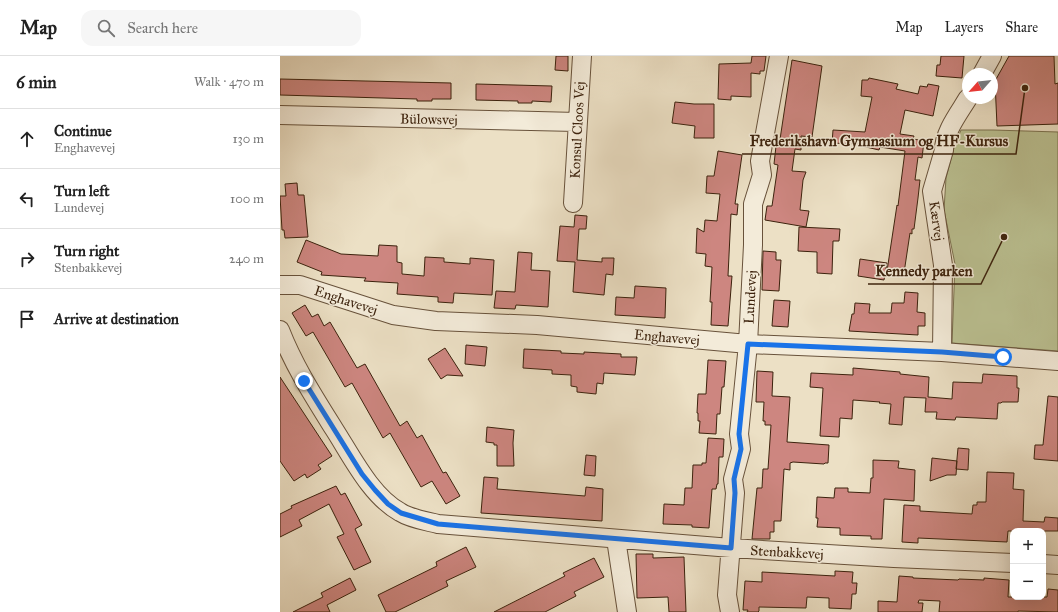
<!DOCTYPE html>
<meta charset="utf-8">
<style>
body{margin:0;font-family:"IM FELL Great Primer",serif;background:#f6f6f6;color:#222}
.controls{position:absolute;right:12px;bottom:12px;display:grid;overflow:hidden;border-radius:8px;box-shadow:0 4px 16px #0002}
.controls button{width:36px;height:36px;display:grid;place-items:center;padding:0;border:0;border-bottom:1px solid #e0e0e0;background:#fff;color:#222;font:20px sans-serif}
.compass{position:absolute;left:682px;top:12px;width:36px;height:36px;border-radius:50%;background:#fff;box-shadow:0 4px 16px #0002;rotate:243deg}
.stop{position:absolute;width:12px;height:12px;margin:-9px;border:3px solid #1a73e8;border-radius:50%;background:#fff}
.stop.end{background:#1a73e8;border-color:#fff;box-shadow:0 1px 4px #0008}
.list{margin:0;padding:0;list-style:none}
h2{display:flex;justify-content:space-between;align-items:center;height:52px;margin:0;padding:0 16px;font-size:17px}
h2 small{font-size:13px;font-weight:400;color:#767676}
.list li{display:grid;grid-template-columns:26px 1fr auto;gap:12px;align-items:center;box-sizing:border-box;height:60px;padding:0 16px;border-top:1px solid #e0e0e0}
.list b{display:block;font-size:15px;white-space:nowrap}
.list p{margin:0;font-size:13px;white-space:nowrap;color:#767676}
.list em{font-size:13px;font-style:normal;color:#767676}
.icon{flex:none;width:22px;height:22px;fill:none;stroke:currentColor;stroke-width:2;stroke-linecap:round;stroke-linejoin:round}
.map{position:relative;flex:none;width:778px;height:556px;overflow:hidden}
header{display:flex;align-items:center;gap:24px;box-sizing:border-box;height:56px;padding:0 20px;background:#fff;border-bottom:1px solid #e0e0e0}
header strong{font-size:19px}
nav{display:flex;gap:22px;margin-inline-start:auto;font-size:14px}
.search{width:280px;height:36px;background:#f6f6f6;display:flex;align-items:center;gap:10px;box-sizing:border-box;padding:0 14px;border-radius:12px;color:#767676;font-size:15px}
main{display:flex}
aside{flex:1;background:#fff}
.map>svg:first-child{display:block}
</style>
<header>
<strong>Map</strong>
<div class="search"><svg class="icon" aria-label="search" viewBox="0 0 24 24"><circle cx="10" cy="10" r="6"/><path d="M15 15l6 6"/></svg>Search here</div>
<nav><a>Map</a><a>Layers</a><a>Share</a></nav>
</header>
<main>
<aside>
<h2>6 min<small>Walk · 470 m</small></h2>
<ul class="list">
<li><svg class="icon" aria-label="ahead" viewBox="0 0 24 24"><path d="M12 20V5M6 11l6-6 6 6"/></svg><div><b>Continue</b><p>Enghavevej</p></div><em>130 m</em></li>
<li><svg class="icon" aria-label="left" viewBox="0 0 24 24"><path d="M17 20v-9H6M10 6l-5 5 5 5"/></svg><div><b>Turn left</b><p>Lundevej</p></div><em>100 m</em></li>
<li><svg class="icon" aria-label="right" viewBox="0 0 24 24"><path d="M7 20v-9h11M14 6l5 5-5 5"/></svg><div><b>Turn right</b><p>Stenbakkevej</p></div><em>240 m</em></li>
<li><svg class="icon" aria-label="arrive" viewBox="0 0 24 24"><path d="M6 21V4h12l-3 4 3 4H6"/></svg><div><b>Arrive at destination</b></div></li>
</ul>
</aside>
<div class="map">
<svg width="778" height="556" viewBox="0 0 778 556">
<rect width="100%" height="100%" fill="#ece0c5"/>
<filter id="stains"><feTurbulence type="fractalNoise" baseFrequency=".005" numOctaves="4"/><feColorMatrix values="0 0 0 0 .2 0 0 0 0 .09 0 0 0 0 .02 0 0 0 .5 -.17"/></filter>
<radialGradient id="worn" r=".72"><stop offset=".6" stop-color="#630" stop-opacity="0"/><stop offset="1" stop-color="#630" stop-opacity=".3"/></radialGradient>
<!-- green -->
<path fill="#bbc192" stroke="#7c7250" d="M681 74H713L778 76V295L672 287 675 208 664 154 666 122 675 88Z"/>
<!-- building -->
<path fill="#cd8680" stroke="#3c220d" d="M276 0H288V15L275 14Z
M472 0H486L484 15H480V18L471 17V41L451 40V44L438 43 439 8 471 7Z
M661 0H684L682 22 656 20 657 9H660Z
M729 0H774L775 28 778 27V68L717 70 715 25Z
M512 4 542 10 532 81 521 80V94L515 93 512 115 526 116 523 124 520 154 529 155 526 171 485 164 487 150H492L498 109 494 108 496 90H499Z
M589 22 618 28 616 33 638 38 640 30 647 31 648 28 659 30 653 60 625 54 620 78 634 80 633 83 644 85 642 102 638 101 635 124H640L638 142 634 173H632V178L630 177 624 217 607 215 617 149 618 150 625 95 600 91 599 94 573 88 552 87 553 74 585 76 592 41 581 40 582 24H588Z
M0 23 171 27V43H152V45H137V43L0 39Z
M196 28 272 30 271 46 252 45V47H238V45L196 44Z
M395 46 414 48H434V82H414L415 70 392 67Z
M438 95 462 99 455 148H458L457 159 451 158 448 220H452L448 270 431 269 432 246H430L432 211 425 210 426 198 416 197 417 172 424 176 425 164 437 165 440 138 426 137 427 120H434Z
M17 127 18 139H24L28 181 5 182 4 174H2L0 140H6L5 128Z
M295 159 307 160 306 173H299L297 204 322 206V202H334L333 219 326 218 324 239 293 236 295 206 277 205 280 170 294 171Z
M519 171 560 173 559 185H553L552 218 537 217V196L518 195Z
M26 184 61 198 98 200 99 189 117 190V206L122 207V218L144 220 145 201 164 202V206L190 208V202L214 204 212 239 174 237 173 247 158 246V241L117 238 118 227 84 225 86 222 41 219 42 216 17 206Z
M483 195 496 196V204H501L499 235 482 234Z
M238 196 252 197 251 214 270 215 268 251 236 249 235 253 214 252 216 235 235 236Z
M580 203 607 207 604 224 578 220Z
M355 230 386 232 385 262 335 259 336 241 354 242Z
M625 236 638 237 637 256 645 257V270H638V279L569 275 572 258H574L575 247 590 248 589 257H611L612 247H624Z
M494 244 510 245 508 271 492 270Z
M25 249 32 261 38 258 44 270 50 266 77 312 85 308 120 370 127 365 137 382 142 379 163 417 166 416 180 440 166 448 152 425 141 431 110 377 103 382 72 327 65 331 33 276 26 280 12 257Z
M186 289 207 291 205 310 185 308Z
M165 292 183 320 167 319 161 323 148 303Z
M244 293 281 295V297L304 298V296L341 298V301H357L355 319 324 317 323 328 317 327 316 338 297 336V331L291 330V319L272 318V314L243 312Z
M428 304 446 305 444 331H442L440 358H437L436 378 419 377 420 365H418V357H417L418 338H426Z
M573 312 620 316V318L649 321 648 341 672 343 673 326 702 327 703 318 737 320V332H739L738 346H722L721 347H718L717 363 676 361 675 364 656 363 657 356H645L646 342 624 341 622 369 609 368 611 348 599 347 600 346 573 344 572 363 560 362 559 381 540 380 543 332 530 331 531 317 573 319Z
M477 315 493 316 492 340 510 341 507 386 549 389 548 407H545L544 408 513 406 510 407V414L504 413 501 465H494V476H490V483H472L477 432H482L483 413H488L491 369H485V365H483L484 346H476Z
M0 321 52 400 38 409 41 413 27 422 25 418 14 425 0 405Z
M768 340 778 341V405L754 403 755 389H763Z
M207 371 234 374 233 387 234 410H217V389H214V387L206 386Z
M428 382 444 383 443 401H439L438 428H437L436 433H432L429 472 412 471V469L383 468 384 448 404 449 405 432H412L413 409H422V407H426Z
M678 392 689 393 688 414 676 413Z
M306 399 316 400 315 420 304 419Z
M652 402 677 405 676 419H667L650 425Z
M593 404 619 405 618 412 635 414 634 445 604 443 602 483H591V480L560 479V472L537 471 538 462H536L537 441 554 442 555 432H568V436L590 437 591 422H593Z
M707 416 734 417 733 433 744 434 743 465 764 466 765 461 778 462V475H728L727 486 638 482V487L622 486 624 449 640 450V455L692 458 693 449H697V446H706Z
M204 421 218 422 217 433 305 440 306 431 323 433 322 465 201 457Z
M56 430 61 439 65 437 82 469 75 473 91 506 74 514 57 481 64 478 49 448 19 464 22 470 0 481V458L12 452 11 450Z
M186 491 196 511 166 525 168 530 115 556H106L98 539 157 510 156 506Z
M356 498H373V502L404 501 406 556H389L388 541 357 542Z
M314 502 324 521 294 536 296 540 265 556H214L285 520 283 517Z
M555 515 573 516 572 527H577L576 538H572L571 553 549 552V542L527 541 526 552 479 551V555L478 556H467L468 554H463L465 525 482 526V516L555 520Z
M619 520 633 521V522L678 524 679 523 704 524V522L729 524 728 541H767L768 533 778 534V556L738 555V556H659L660 545 639 544 638 547H643L642 556H598V545L617 546Z
M70 522 76 534 47 549 50 556H13L43 541 41 537Z"/>
<g fill="none" stroke-linecap="round" stroke-linejoin="round">
<!-- minor casing -->
<g stroke="#68523b" stroke-width="20">
<path id="minor" d="M702 18 712 0
M0 59 297 66
M293 147 302 0
M0 229H20L113 259 156 265 257 269 468 288 662 296 778 305
M0 274C14 310 34 341 54 373 72 401 91 440 120 456 131 463 146 465 158 468L451 492 614 502 733 507
M662 296 663 209 652 135 664 94C664 76 679 57 688 42
M336 483 347 556
M763 508 778 509
M450 556 447 539 455 437 453 423 461 393 459 378 468 288 473 189V148L482 119 480 105 499 0"/>
</g>
<!-- minor -->
<use href="#minor" stroke="#f3ebd9" stroke-width="18"/>
</g>
<g fill="none" stroke-linecap="round" stroke-linejoin="round">
<!-- route -->
<path stroke="#1a73e8" stroke-width="5" d="M24 325 82 418 95 434 108 448 121 457 158 468 451 492 455 437 454 423 461 393 459 378 468 288 662 296 723 301"/>
</g>
<g text-anchor="middle" stroke-width="3" stroke-linejoin="round" paint-order="stroke">
<!-- street labels -->
<g font-size="14" fill="#3c220d" stroke="#f3ebd9">
<text transform="translate(149 63) rotate(1)" y="5">Bülowsvej</text>
<text transform="translate(297 74) rotate(-87)" y="5">Konsul Cloos Vej</text>
<text transform="translate(657 165) rotate(82)" y="5">Kærvej</text>
<text transform="translate(470 241) rotate(-87)" y="5">Lundevej</text>
<text transform="translate(66 244) rotate(18)" y="5">Enghavevej</text>
<text transform="translate(387 281) rotate(5)" y="5">Enghavevej</text>
<text transform="translate(507 496) rotate(3)" y="5">Stenbakkevej</text>
</g>
</g>
<!-- callouts -->
<path fill="none" stroke="#3c220d" stroke-width="1.5" d="M745 32L736 98H462M724 181L701 228H588"/>
<g fill="#3c220d" stroke="#f3ebd9" stroke-width="1.5">
<circle cx="745" cy="32" r="4"/>
<circle cx="724" cy="181" r="4"/>
</g>
<g font-size="15" text-anchor="middle" font-weight="bold" fill="#3c220d" stroke="#f3ebd9" stroke-width="3" stroke-linejoin="round" paint-order="stroke">
<text x="599" y="90">Frederikshavn Gymnasium og HF-Kursus</text>
<text x="644" y="220">Kennedy parken</text>
</g>
<rect width="100%" height="100%" filter="url(#stains)"/>
<rect width="100%" height="100%" fill="url(#worn)"/>
</svg>
<div class="controls">
<button>+</button>
<button>−</button>
</div>
<svg class="compass" viewBox="-18 -18 36 36"><path d="M0-13l5 13h-10z" fill="#e53935"/><path d="M0 13l5-13h-10z" fill="#767676"/></svg>
<div class="stop" style="left:723px;top:301px"></div>
<div class="stop end" style="left:24px;top:325px"></div>
</div>
</main>
